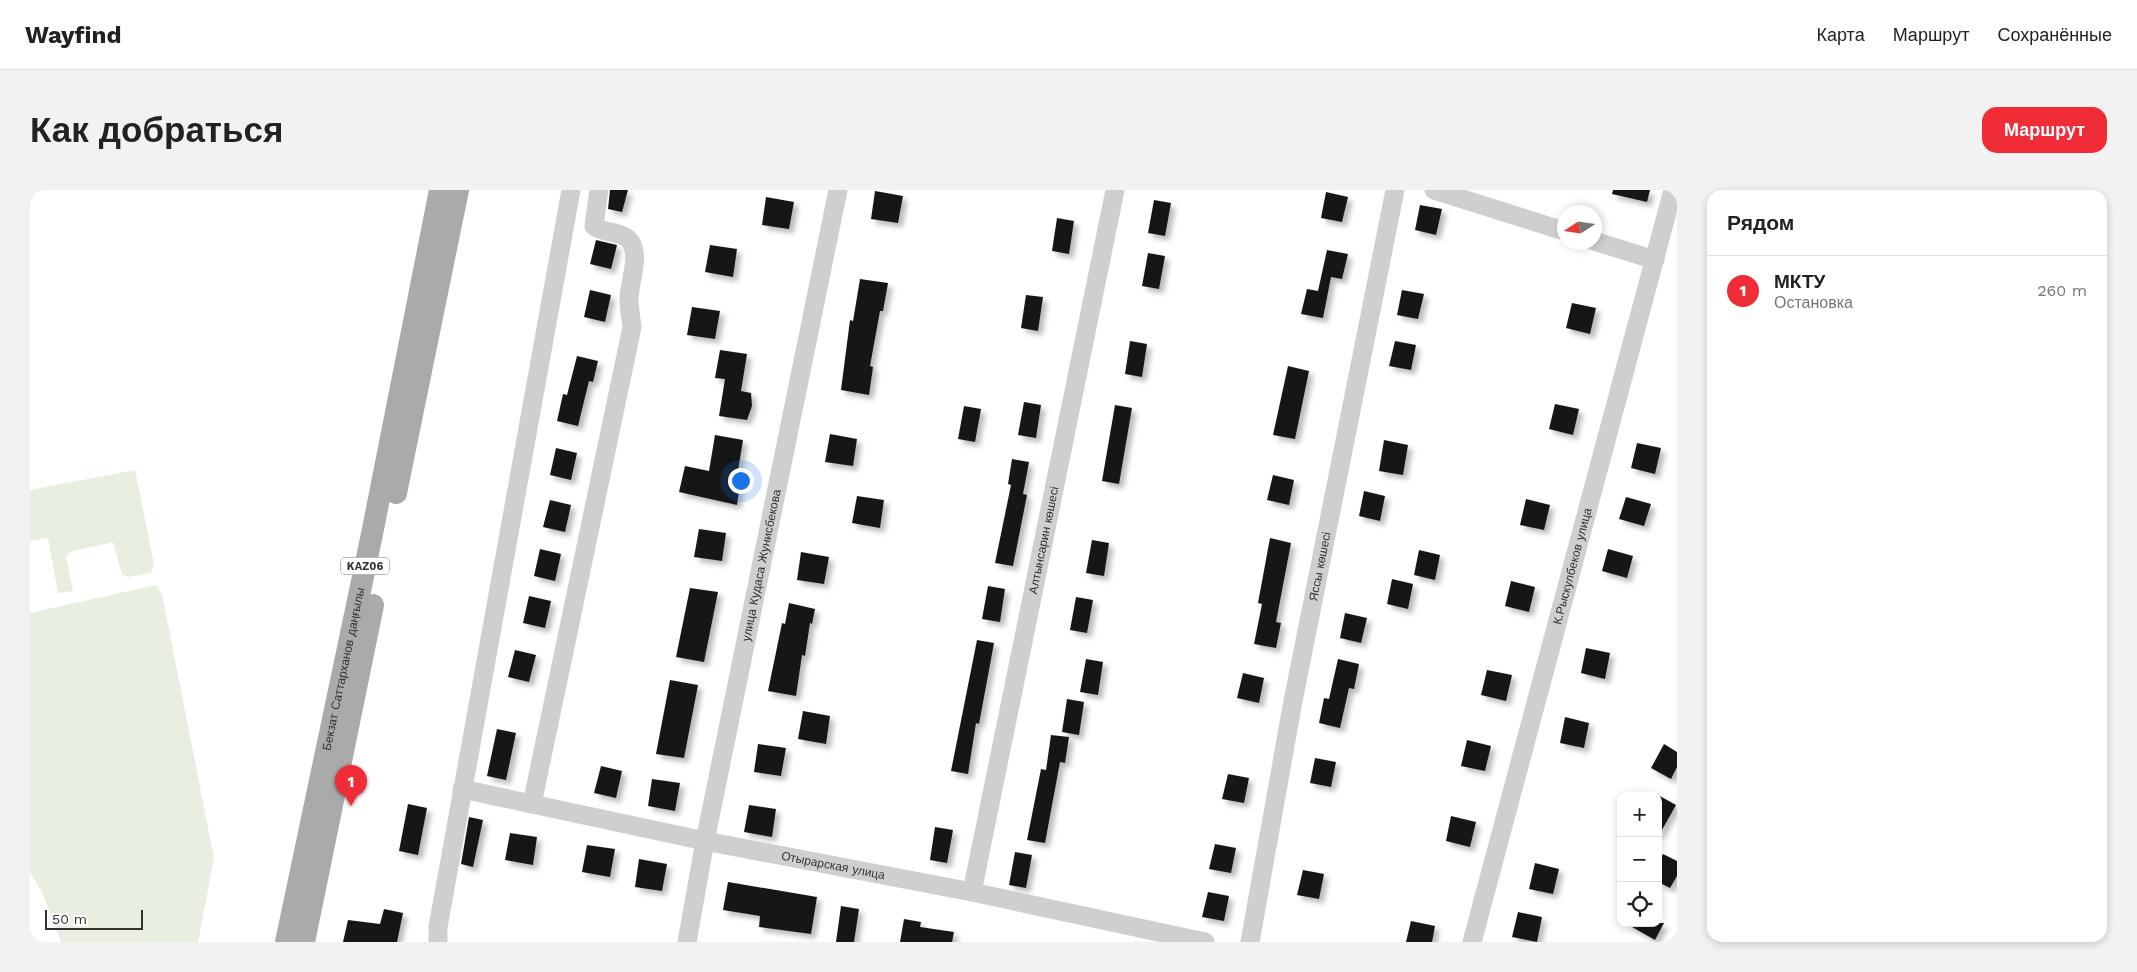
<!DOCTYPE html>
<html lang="ru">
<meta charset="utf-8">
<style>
body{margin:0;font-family:"Work Sans",sans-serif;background:#f2f2f2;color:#222}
.controls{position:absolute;right:15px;bottom:15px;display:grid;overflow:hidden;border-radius:10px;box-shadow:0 2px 8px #0003}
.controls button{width:45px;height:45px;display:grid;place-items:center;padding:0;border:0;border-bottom:1px solid #e0e0e0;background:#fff;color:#222;font:25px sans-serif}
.compass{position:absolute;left:1527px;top:15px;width:45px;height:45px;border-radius:50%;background:#fff;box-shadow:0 2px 8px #0003;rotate:258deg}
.scale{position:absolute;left:15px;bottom:12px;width:98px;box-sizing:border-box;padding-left:5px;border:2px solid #323232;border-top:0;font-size:14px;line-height:18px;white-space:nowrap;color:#323232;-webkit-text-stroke:4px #fff;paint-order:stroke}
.you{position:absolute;left:710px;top:290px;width:18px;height:18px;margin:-12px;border:4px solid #fff;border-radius:50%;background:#1a73e8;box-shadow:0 0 0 8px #1a73e833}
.badge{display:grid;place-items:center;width:32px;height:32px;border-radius:50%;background:#f02c37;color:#fff;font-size:16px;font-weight:700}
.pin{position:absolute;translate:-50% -41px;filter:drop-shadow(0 1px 2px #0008)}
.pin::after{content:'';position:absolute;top:26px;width:18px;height:15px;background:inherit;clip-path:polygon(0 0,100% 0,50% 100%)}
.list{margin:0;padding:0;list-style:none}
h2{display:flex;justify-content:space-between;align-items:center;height:65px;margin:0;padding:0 20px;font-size:21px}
h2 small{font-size:16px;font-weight:400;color:#767676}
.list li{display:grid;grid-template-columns:32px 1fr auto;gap:15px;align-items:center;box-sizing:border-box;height:70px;padding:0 20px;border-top:1px solid #e0e0e0}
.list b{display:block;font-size:19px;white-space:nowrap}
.list p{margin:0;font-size:16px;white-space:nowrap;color:#767676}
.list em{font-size:16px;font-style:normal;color:#767676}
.icon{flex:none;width:28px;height:28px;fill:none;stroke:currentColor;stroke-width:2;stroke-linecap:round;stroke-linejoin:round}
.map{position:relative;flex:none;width:1647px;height:752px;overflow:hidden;border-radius:15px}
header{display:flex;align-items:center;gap:30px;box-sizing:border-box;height:70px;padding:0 25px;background:#fff;border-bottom:1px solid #e0e0e0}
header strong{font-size:24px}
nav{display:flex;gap:28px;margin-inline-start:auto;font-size:18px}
.intro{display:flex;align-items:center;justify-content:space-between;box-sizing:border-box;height:120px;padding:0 30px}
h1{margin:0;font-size:35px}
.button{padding:12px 22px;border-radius:15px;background:#f02c37;color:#fff;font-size:18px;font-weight:700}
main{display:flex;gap:30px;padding:0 30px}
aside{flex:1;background:#fff;border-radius:15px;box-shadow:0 2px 8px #0003}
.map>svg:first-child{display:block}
</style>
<header>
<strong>Wayfind</strong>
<nav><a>Карта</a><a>Маршрут</a><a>Сохранённые</a></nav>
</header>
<div class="intro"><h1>Как добраться</h1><a class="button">Маршрут</a></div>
<main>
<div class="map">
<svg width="1647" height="752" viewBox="0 0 1647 752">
<defs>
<filter id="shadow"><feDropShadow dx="4.5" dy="4.5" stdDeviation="2.5" flood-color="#0004"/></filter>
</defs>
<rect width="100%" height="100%" fill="#fff"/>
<!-- green -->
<path fill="#e8efe0" d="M105 280 124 374 121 383 98 387 92 384 83 352 40 362 36 367 43 401 28 403 18 348 0 351V300Z
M126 395 132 404 184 668 168 752H31L13 704 0 682V423Z"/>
<!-- building -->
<path fill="#191919" filter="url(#shadow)" d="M580 0H598L592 22 578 19Z
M1583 0H1620L1617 12 1582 4Z
M845 1 873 6 868 33 841 29Z
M1296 2 1318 7 1312 32 1291 28Z
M736 7 764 12 759 39 732 35Z
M1124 10 1141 13 1135 46 1118 43Z
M1390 15 1412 19 1406 45 1385 40Z
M1027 28 1044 31 1039 64 1022 61Z
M566 50 587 55 581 79 560 74Z
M680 55 707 59 703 87 675 82Z
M1297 60 1318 64 1312 89 1301 87 1293 128 1271 124 1277 99 1288 101Z
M1118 63 1135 66 1129 99 1112 96Z
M830 89 858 93 853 121H850L840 176 843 177 839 205 811 200 820 130 823 131Z
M560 100 581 105 575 132 554 127Z
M1372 100 1394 104 1388 129 1367 125Z
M996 105 1013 107 1008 141 991 138Z
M1542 113 1566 118 1560 144 1536 138Z
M662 117 690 121 685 149 657 145Z
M1100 151 1117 154 1112 187 1095 184Z
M1365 151 1386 155 1381 180 1359 176Z
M690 160 717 164 711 201 721 203 722 216 717 230 689 226 695 189 685 188Z
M547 166 568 171 563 192 559 191 548 236 527 231 533 204 537 205Z
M1258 176 1279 181 1265 249 1243 245Z
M994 212 1011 215 1006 248 988 245Z
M1525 214 1549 219 1543 245 1519 239Z
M1085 215 1102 218 1089 294 1072 291Z
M934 216 951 219 945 252 928 249Z
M800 244 827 249 823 276 795 272Z
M685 245 713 250 707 287 711 288 707 315 649 302 655 276 679 281Z
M1354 250 1378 255 1373 285 1349 281Z
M1607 253 1631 258 1625 284 1601 278Z
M526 258 547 263 541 290 520 285Z
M982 269 999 272 993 304 997 305 983 376 965 373 981 295 978 294Z
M1243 285 1264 290 1259 315 1237 310Z
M1334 301 1355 306 1350 331 1329 326Z
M827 306 854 310 850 338 822 333Z
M1596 307 1621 314 1614 336 1589 329Z
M1496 309 1520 315 1514 340 1490 335Z
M520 310 541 315 535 342 513 337Z
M669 339 696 343 692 371 664 367Z
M1240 348 1261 353 1246 432 1251 433 1246 458 1224 454 1232 414 1228 413Z
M1062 350 1079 353 1074 386 1056 383Z
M510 359 531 364 525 391 504 386Z
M1578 359 1603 366 1597 388 1572 381Z
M1389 360 1410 365 1405 390 1384 385Z
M771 362 799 367 794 394 767 390Z
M1362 389 1383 394 1378 419 1357 414Z
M1481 391 1505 397 1499 422 1475 416Z
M958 396 975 399 970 432 952 429Z
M660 398 688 402 674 472 646 467Z
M499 406 521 411 515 438 493 433Z
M1046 407 1063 410 1057 443 1040 440Z
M759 413 785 419 782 434 780 433 775 466 772 465 766 506 738 501 752 433 755 434Z
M1315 423 1337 428 1331 453 1310 448Z
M947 450 964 453 949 534 946 533 938 584 921 581Z
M1556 458 1580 463 1575 489 1551 483Z
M485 460 506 465 499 492 478 487Z
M1056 469 1073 472 1068 505 1050 502Z
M1308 469 1329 474 1324 499 1319 498 1310 538 1289 533 1294 508 1299 509Z
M1457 480 1482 485 1476 511 1451 505Z
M1213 483 1234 488 1229 513 1207 508Z
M640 490 668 495 654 568 626 564Z
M1037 509 1054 512 1049 545 1032 542Z
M773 521 800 526 796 554 768 549Z
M1535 527 1559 533 1554 558 1530 553Z
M467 539 486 543 476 590 457 586Z
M1021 545 1039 547 1035 573 1030 572 1015 653 997 650 1011 579 1016 580Z
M1437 550 1461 556 1455 581 1431 576Z
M728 554 756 558 751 586 724 582Z
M1634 554 1647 562V577L1641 589 1621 578Z
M1285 568 1306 572 1301 597 1280 593Z
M571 576 592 581 586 608 564 603Z
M1198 584 1219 588 1214 613 1192 609Z
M622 589 650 593 645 621 618 616Z
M1628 605 1646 615 1628 647Z
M378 614 397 618 388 665 369 661Z
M719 615 746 619 742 647 714 642Z
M1421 626 1446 632 1440 657 1416 651Z
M439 627 453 630 443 677 431 674Z
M905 637 923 640 917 673 900 670Z
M480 643 507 647 503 675 475 670Z
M1185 654 1206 658 1201 683 1179 679Z
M557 655 585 659 580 687 552 682Z
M985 662 1002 665 996 698 979 695Z
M1633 664 1647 671V686L1640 698 1628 692V673Z
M609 669 637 674 632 701 605 697Z
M1505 673 1529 679 1523 704 1499 699Z
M1273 680 1294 684 1289 709 1267 705Z
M698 692 787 707 781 744 729 737 730 726 693 720Z
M1178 702 1199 706 1194 731 1172 727Z
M811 716 829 719 824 752H806Z
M354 719 373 723 367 752H313L318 730 350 734Z
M1488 722 1512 727 1507 752 1482 747Z
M874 729 891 732 890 737 924 742 922 752H870Z
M1381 731 1405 736 1402 752H1376Z
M1595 733H1634L1625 750Z"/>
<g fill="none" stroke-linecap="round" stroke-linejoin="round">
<!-- minor -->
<g stroke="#cfcfcf" stroke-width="19">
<path d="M1404 0 1534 41"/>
<path d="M1564 51 1625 70"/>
<path id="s1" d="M432 599 675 651 942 702 1175 752"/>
<path d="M502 614 602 137C601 128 599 118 599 109 599 92 613 61 597 48 587 41 573 43 564 36L569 0"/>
<path id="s2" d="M942 702 1085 0"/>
<path d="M408 752V737L541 0"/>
<path id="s3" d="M657 752 675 651 808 0"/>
<path id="s4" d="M1220 752 1263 511 1365 0"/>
<path id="s5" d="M1442 752 1643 0"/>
</g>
<!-- major -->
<g stroke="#aaa" stroke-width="22">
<path d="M366 303 428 0"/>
<path id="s6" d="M256 752 342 344 410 0"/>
<path d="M274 752 343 415"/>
</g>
</g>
<g text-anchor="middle" stroke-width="5" stroke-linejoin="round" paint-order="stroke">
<!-- shield labels -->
<rect fill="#fff" stroke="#707070" stroke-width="1" x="311" y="367.5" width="48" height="17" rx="4"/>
<g font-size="11" font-weight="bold" fill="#323232">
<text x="335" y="380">KАZ06</text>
</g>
<!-- street labels -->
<g font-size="12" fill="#323232" stroke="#fff">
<text dy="4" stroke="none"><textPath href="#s2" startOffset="359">Алтынсарин көшесі</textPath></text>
<text dy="4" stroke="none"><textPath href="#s3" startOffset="384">улица Кудаса Жунисбекова</textPath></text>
<text dy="4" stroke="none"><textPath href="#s4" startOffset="382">Яссы көшесі</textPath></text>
<text dy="4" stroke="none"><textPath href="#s5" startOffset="389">К.Рыскулбеков улица</textPath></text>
<text dy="4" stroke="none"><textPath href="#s6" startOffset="279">Бекзат Саттарханов даңғылы</textPath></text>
<text dy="4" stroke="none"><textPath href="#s1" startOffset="379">Отырарская улица</textPath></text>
</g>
</g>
</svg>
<div class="controls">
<button>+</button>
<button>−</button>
<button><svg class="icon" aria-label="locate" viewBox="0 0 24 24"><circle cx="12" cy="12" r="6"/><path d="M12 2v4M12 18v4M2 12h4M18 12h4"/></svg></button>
</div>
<svg class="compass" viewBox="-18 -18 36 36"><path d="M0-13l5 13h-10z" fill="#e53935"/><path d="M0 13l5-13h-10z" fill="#767676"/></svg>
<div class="scale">50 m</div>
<div class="you"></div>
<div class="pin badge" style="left:321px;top:616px">1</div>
</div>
<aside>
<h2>Рядом<small></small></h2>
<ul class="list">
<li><span class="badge">1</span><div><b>МКТУ</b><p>Остановка</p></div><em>260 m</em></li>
</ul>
</aside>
</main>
